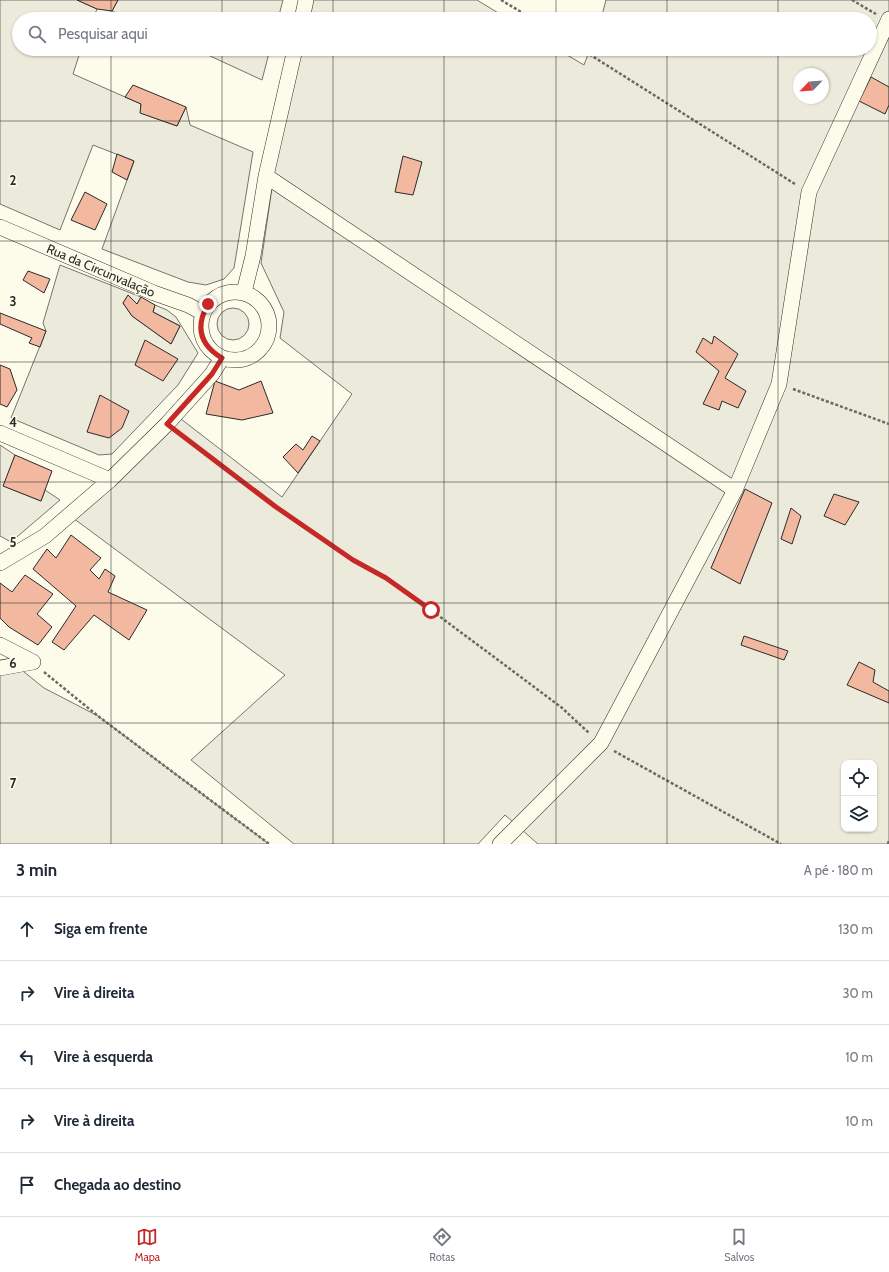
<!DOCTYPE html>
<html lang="pt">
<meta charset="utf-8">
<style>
body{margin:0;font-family:Cabin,sans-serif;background:#f2f2f3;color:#1f2937}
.controls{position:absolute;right:12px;bottom:12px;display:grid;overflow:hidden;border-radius:8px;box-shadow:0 1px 3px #0004}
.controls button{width:36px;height:36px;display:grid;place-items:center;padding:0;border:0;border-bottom:1px solid #e0e1e3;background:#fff;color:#1f2937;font:20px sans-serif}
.compass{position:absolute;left:793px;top:68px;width:36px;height:36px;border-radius:50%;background:#fff;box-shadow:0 1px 3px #0004;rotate:245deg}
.stop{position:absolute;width:12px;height:12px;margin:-9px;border:3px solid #c62828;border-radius:50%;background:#fff}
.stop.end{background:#c62828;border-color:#fff;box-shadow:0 1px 4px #0008}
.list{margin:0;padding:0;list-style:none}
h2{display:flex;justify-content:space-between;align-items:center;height:52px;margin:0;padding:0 16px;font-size:17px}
h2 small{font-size:13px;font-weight:400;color:#747a83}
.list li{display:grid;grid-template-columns:26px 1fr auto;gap:12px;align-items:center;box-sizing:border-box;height:64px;padding:0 16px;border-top:1px solid #e0e1e3}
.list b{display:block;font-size:15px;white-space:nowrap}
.list em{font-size:13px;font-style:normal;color:#747a83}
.icon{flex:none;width:22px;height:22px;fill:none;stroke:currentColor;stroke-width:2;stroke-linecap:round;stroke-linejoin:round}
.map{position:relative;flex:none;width:889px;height:844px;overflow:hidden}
.search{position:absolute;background:#fff;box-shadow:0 1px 3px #0004;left:12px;right:12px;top:12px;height:44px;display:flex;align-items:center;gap:10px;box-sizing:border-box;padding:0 14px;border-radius:22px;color:#747a83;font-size:15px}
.sheet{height:372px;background:#fff}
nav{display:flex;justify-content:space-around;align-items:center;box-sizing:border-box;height:56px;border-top:1px solid #e0e1e3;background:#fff;font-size:11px;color:#747a83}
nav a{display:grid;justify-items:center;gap:2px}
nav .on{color:#c62828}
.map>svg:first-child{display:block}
</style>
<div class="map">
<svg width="889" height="844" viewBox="0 0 889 844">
<rect width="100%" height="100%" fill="#fdfbea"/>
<!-- green -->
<path fill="#ecebdb" stroke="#74746e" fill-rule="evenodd" d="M0 0H77L97 9 93 19H19V49H81L73 74 141 104V113L177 126 186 107 190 125 253 152 234 268 224 279 206 285 188 282 102 249 134 161 93 145 60 230 0 204Z
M118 0H283L278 19H129L112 11Z
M312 0H477L508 19H307Z
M606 0H889V844H538L505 815 478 844H294L191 760 285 675 73 518 181 419 282 497 352 394 280 338 284 312 261 263 278 147 301 49H557L584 65 590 49H870V19H601ZM799 74H823V98H799ZM844 763H874V829H844Z
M195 49H270L262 80Z
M60 265 141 297 137 304 128 296 123 303 132 316 171 344 180 326 153 312 155 305 167 310 176 317 198 353 178 385 112 454 99 455 11 418 46 331 43 323Z
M217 324a16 16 0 1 1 32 0a16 16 0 1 1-32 0Z
M0 445 15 455 4 486 41 501 45 490 60 500 11 542 0 536Z
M0 666 18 667 44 688 98 716 269 844H0Z"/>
<!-- building -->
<path fill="#f2b8a0" stroke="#2b2b2b" d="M77 0H118L112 11 97 9Z
M760 49H775L771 56Z
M871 77 889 87V105L885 114 859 101Z
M133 85 186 107 177 126 140 113 141 104 125 97Z
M117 154 134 161 127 180 112 172Z
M403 156 422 162 413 195 395 192Z
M85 192 107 204 95 230 71 220Z
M28 271 50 279 44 293 23 280Z
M128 295 137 304 141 297 155 305 153 312 180 326 171 344 132 316 123 303Z
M0 313 46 331 40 347 29 343 32 338 0 324Z
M714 336 738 354 725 378 746 391 738 408 722 401 719 410 703 404 719 371 696 352 703 338 712 344Z
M145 340 178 359 163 381 135 365Z
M0 365 10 369 17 390 7 407 0 404Z
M215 381 239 390 261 381 273 413 242 420 206 414Z
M100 395 129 411 122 428 109 438 87 432Z
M312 436 320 441 298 473 283 457 296 444 303 450Z
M15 455 52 471 41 501 3 486Z
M745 489 772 503 740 584 711 568Z
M834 494 859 502 845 525 824 516Z
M791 508 801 516 792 544 781 539Z
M71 535 101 558 90 570 99 579 105 569 115 576 108 592 147 610 129 640 94 615 64 650 52 642 76 606 33 569 47 549 56 558Z
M25 575 53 594 37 614 52 627 38 645 9 627 0 618V583L12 592Z
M744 636 788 651 784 660 741 645Z
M859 662 875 670 873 682 889 691V703L847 685Z"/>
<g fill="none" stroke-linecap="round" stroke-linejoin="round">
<!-- minor casing -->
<g stroke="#2b2b2b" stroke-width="16">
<path id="minor" d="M302 19 306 0
M266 176 735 490
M0 227 154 293 188 305 203 313
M201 326a34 34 0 1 1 68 0a34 34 0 1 1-68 0Z
M244 292 253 256 266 176 295 49
M0 433 110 480
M0 563 45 536 110 480 167 424 212 374 222 358
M0 645 33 662
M0 668 33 662
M500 844 601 743 735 490 779 384 809 192 889 19"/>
</g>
<!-- path -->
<path stroke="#6a6964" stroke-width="2.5" stroke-dasharray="3 2" stroke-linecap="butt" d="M501 0 533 19
M852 0 876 14
M581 49 795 184
M793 389 889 424
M179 433 276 507 353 560 386 577 431 610 561 707 589 733
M44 672 98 716 269 844
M614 751 781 844
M888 844 889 840"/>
<!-- minor -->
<use href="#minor" stroke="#fdfbea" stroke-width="15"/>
</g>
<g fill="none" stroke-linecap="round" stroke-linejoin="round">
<!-- route -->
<path stroke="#c62828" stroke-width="5" d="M208 304C195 327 200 345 222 358L212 374 167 424 276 507 353 560 386 578 431 610"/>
</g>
<!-- grid -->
<path fill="none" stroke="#2b2b2b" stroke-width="1" stroke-opacity="0.55" d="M111 0V19M222 0V19M333 0V19M444 0V19M556 0V19M667 0V19M778 0V19M111 49V844M222 49V844M333 49V844M444 49V844M556 49V844M667 49V844M778 49V844M0 121H889M0 241H889M0 362H889M0 482H889M0 603H889M0 723H889"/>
<g text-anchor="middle" stroke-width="3" stroke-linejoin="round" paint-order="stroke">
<!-- street labels -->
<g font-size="13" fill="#2b2b2b" stroke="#fdfbea">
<text transform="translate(101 270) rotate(23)" y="5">Rua da Circunvalação</text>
</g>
</g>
<g font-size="13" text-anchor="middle" font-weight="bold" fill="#2b2b2b" stroke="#fdfbea" stroke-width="3" stroke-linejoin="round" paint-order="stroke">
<text x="13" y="185">2</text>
<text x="13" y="306">3</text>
<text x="13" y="427">4</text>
<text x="13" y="547">5</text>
<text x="13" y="668">6</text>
<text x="13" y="788">7</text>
</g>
</svg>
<div class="controls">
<button><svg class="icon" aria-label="locate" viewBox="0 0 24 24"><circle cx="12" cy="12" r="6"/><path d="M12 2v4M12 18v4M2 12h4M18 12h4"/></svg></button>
<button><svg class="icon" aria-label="layers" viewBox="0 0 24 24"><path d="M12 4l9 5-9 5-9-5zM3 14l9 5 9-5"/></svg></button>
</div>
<svg class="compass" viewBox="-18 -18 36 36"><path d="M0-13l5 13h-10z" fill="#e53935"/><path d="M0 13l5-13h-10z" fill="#747a83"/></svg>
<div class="stop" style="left:431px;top:610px"></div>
<div class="stop end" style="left:208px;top:304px"></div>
<div class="search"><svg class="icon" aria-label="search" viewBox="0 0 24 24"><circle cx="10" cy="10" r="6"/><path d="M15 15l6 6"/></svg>Pesquisar aqui</div>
</div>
<section class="sheet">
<h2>3 min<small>A pé · 180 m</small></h2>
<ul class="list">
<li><svg class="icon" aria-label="ahead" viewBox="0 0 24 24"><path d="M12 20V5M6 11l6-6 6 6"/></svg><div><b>Siga em frente</b></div><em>130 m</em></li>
<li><svg class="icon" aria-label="right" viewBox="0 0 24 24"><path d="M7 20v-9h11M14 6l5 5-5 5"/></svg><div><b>Vire à direita</b></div><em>30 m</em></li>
<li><svg class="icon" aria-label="left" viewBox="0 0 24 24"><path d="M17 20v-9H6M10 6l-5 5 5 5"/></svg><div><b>Vire à esquerda</b></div><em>10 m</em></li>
<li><svg class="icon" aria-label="right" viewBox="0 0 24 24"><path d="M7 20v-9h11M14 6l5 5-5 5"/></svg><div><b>Vire à direita</b></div><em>10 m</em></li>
<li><svg class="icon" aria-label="arrive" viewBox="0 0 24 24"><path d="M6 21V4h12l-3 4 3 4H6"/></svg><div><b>Chegada ao destino</b></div></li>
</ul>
</section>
<nav>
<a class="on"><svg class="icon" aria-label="map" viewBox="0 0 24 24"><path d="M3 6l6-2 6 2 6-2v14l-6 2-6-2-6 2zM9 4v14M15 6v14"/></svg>Mapa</a>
<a><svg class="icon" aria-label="directions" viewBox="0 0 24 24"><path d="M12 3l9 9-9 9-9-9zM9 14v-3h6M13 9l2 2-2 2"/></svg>Rotas</a>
<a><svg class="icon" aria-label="saved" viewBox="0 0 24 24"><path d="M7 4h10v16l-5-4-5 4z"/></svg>Salvos</a>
</nav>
